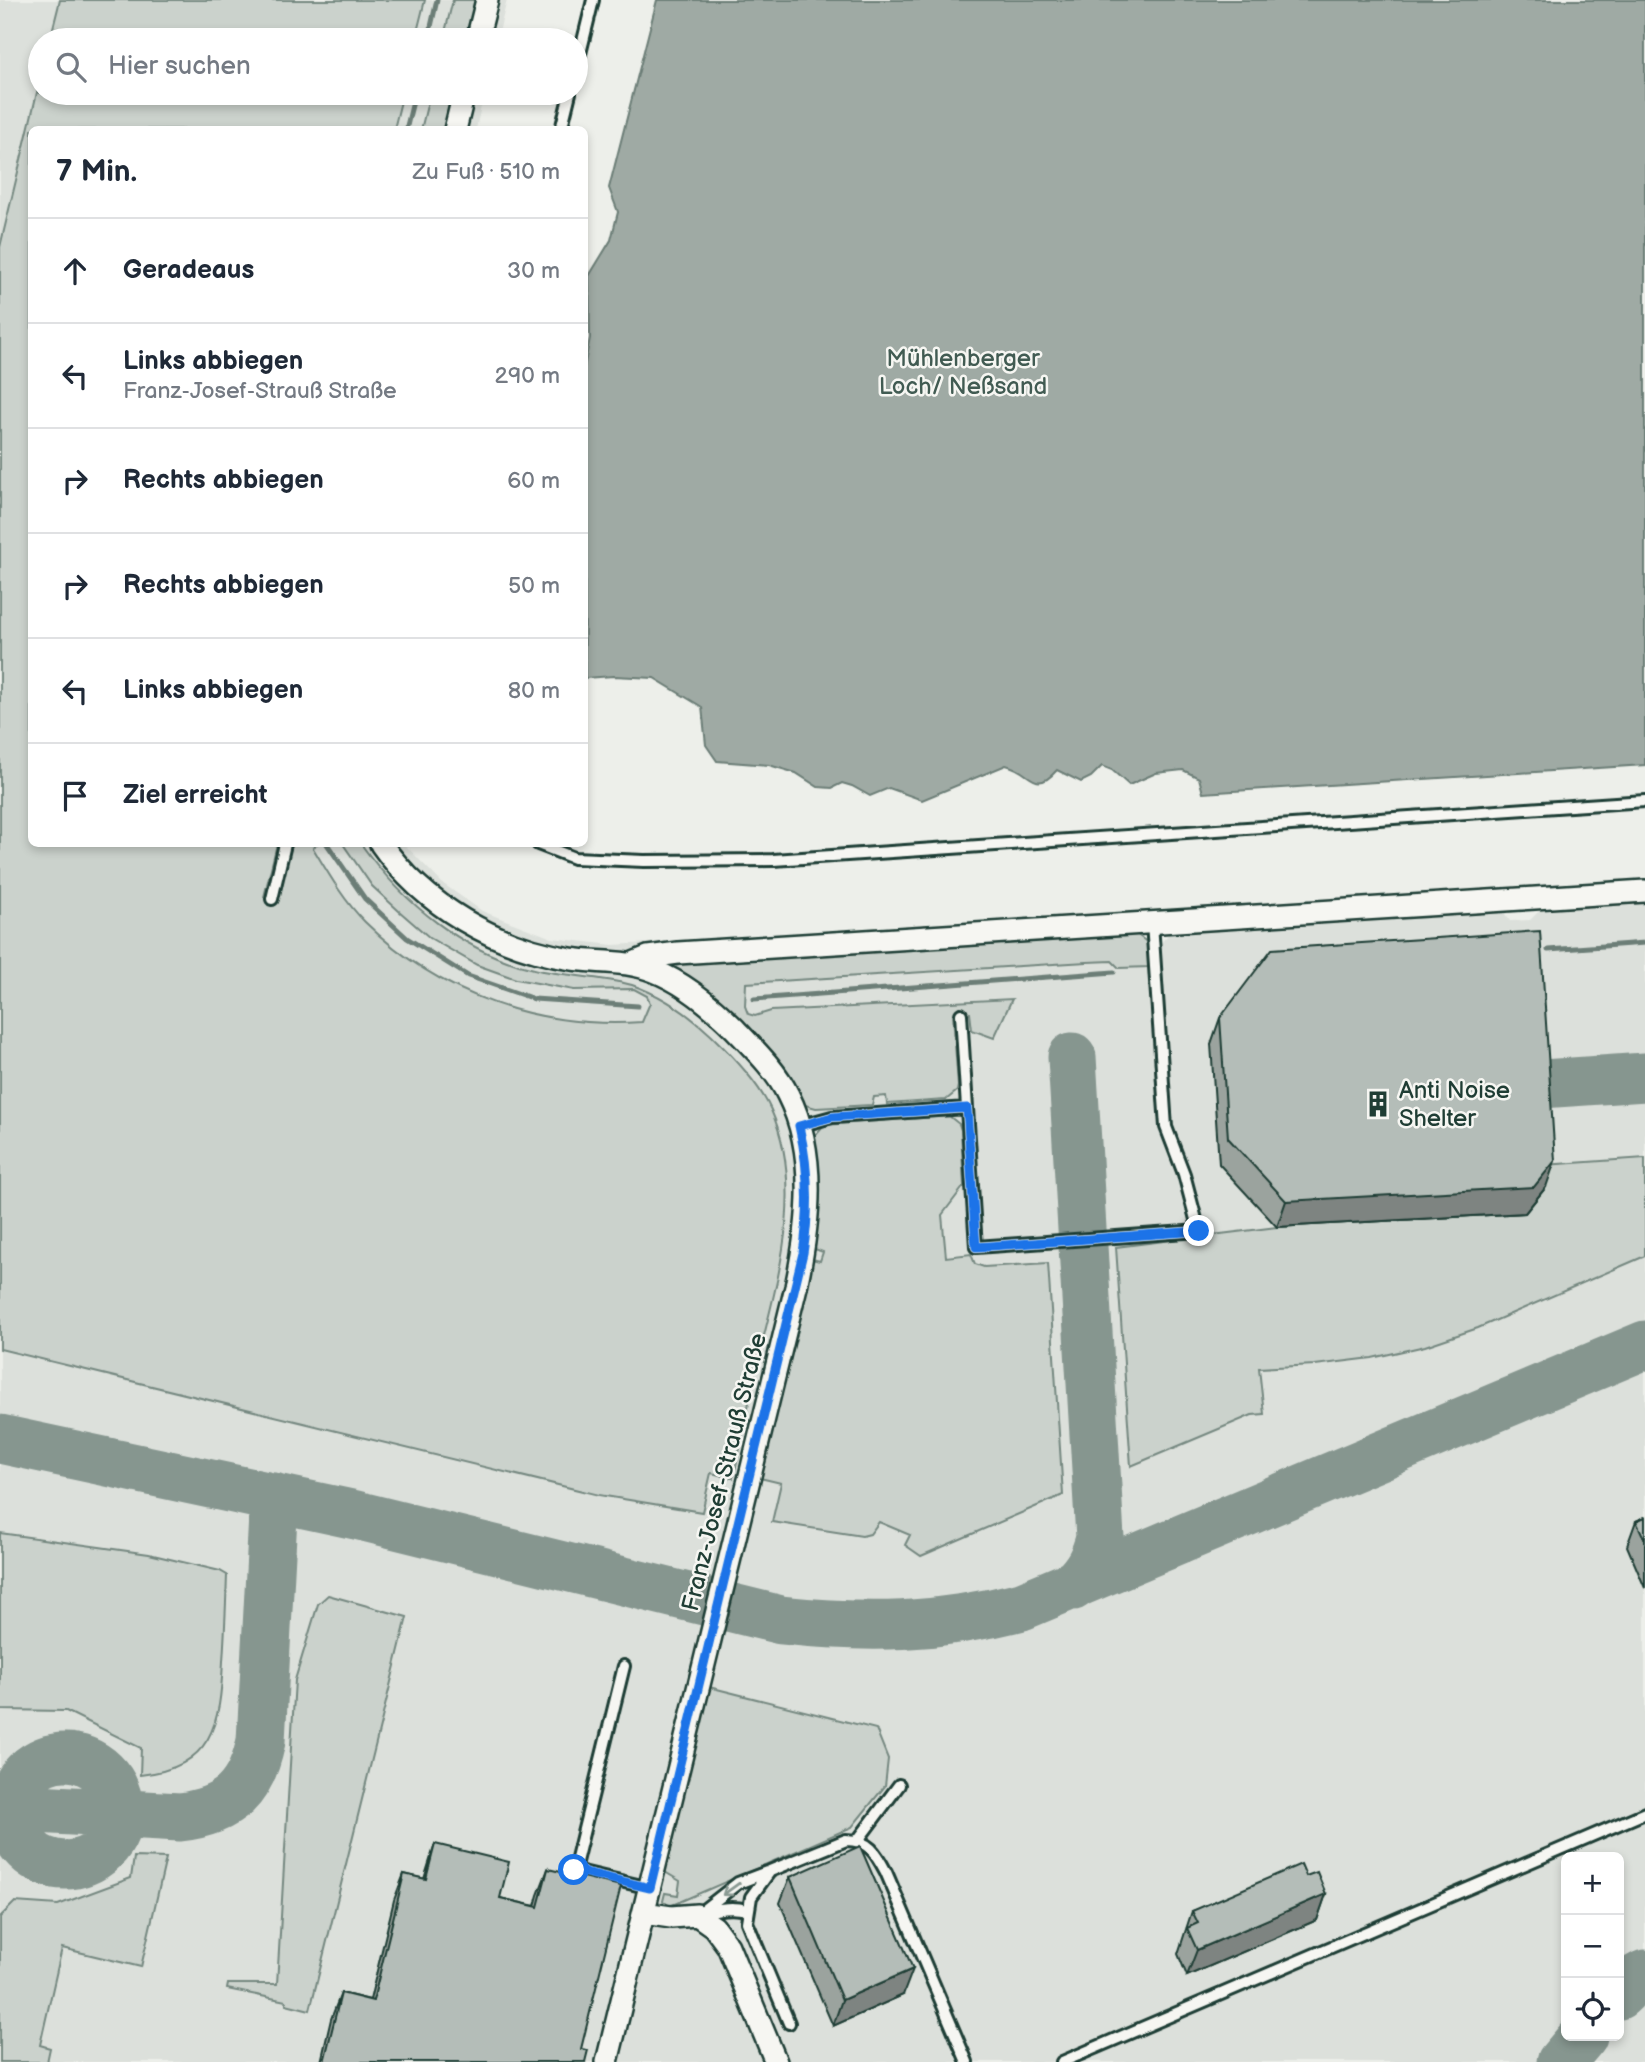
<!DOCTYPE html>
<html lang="de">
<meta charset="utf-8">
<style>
body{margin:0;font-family:"Balsamiq Sans",sans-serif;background:#f2f2f3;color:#1f2937}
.controls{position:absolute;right:21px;bottom:21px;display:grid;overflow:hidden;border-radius:10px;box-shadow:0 4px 10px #0003}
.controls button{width:63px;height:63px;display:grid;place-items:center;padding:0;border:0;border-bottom:2px solid #e0e1e3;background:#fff;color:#1f2937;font:35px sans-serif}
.stop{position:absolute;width:21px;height:21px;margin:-16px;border:5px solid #1a73e8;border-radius:50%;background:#fff}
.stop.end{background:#1a73e8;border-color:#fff;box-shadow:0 2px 7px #0008}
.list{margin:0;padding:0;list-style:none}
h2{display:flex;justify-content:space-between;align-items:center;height:91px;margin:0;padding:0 28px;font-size:30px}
h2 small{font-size:23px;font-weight:400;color:#747a83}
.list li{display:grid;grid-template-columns:46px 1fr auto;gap:21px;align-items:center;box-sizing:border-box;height:105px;padding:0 28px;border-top:2px solid #e0e1e3}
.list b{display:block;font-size:26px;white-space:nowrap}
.list p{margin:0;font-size:23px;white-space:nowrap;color:#747a83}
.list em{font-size:23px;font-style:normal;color:#747a83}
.icon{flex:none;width:38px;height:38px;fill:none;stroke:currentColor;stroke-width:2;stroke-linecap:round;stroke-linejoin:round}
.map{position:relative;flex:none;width:1645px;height:2062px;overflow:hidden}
.search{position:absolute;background:#fff;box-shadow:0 4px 10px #0003;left:28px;top:28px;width:560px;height:77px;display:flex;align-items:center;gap:18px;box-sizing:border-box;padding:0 24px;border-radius:38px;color:#747a83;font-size:26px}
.panel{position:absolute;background:#fff;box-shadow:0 4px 10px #0003;left:28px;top:126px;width:560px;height:721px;border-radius:10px}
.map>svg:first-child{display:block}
</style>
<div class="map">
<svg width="1645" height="2062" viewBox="0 0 1645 2062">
<rect width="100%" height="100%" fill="#edefea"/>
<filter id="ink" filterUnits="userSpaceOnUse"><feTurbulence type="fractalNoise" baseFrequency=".0143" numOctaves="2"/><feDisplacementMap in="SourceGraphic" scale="14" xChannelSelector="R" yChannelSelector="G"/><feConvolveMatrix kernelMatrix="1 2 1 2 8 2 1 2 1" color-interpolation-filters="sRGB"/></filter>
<g filter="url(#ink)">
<!-- built -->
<path fill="#dce0db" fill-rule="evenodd" d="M0 0H507L497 40H40V93H484L476 129 32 130V844H404L442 883 482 911 552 938 613 945 717 939V951L1145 945 1161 943 1171 931 1502 910 1510 921 1530 920 1542 908 1645 901V2062H0ZM1566 1857H1619V2036H1566Z"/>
<!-- green -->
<path fill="#cbd2cc" stroke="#758880" stroke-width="2" d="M60 0H425L415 40H50Z
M453 0H476L467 40H443Z
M40 80V93H403L394 129 32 130V844H277L264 897 277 900 292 844H317L313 848C328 873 344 901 365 922 440 996 538 1029 642 1022L650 1003 647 996 634 989 574 990 516 979 477 965 430 938 399 911 372 886 343 844H361C403 903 464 954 538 970 566 976 605 977 632 985 667 997 697 1020 723 1047 741 1065 760 1086 771 1110 807 1191 776 1284 757 1364 748 1402 743 1441 733 1478L711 1473 702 1512 599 1495 0 1349V247Z
M430 93H454L445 129 421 130Z
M1135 933 1148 943 1149 967 1119 968 1112 961 1087 962 746 983 745 1006 748 1014 755 1016 771 1011 1012 999 994 1038 972 1030 970 1013 953 1014 958 1086 957 1091 946 1100 887 1104 886 1096 874 1097 872 1105 816 1108 805 1105C799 1096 796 1086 789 1076 756 1028 715 992 665 963Z
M949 1116 959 1124 961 1130 964 1186 942 1215 946 1257 971 1254 975 1264 984 1267 1048 1263 1063 1495 921 1556 905 1545 910 1535 879 1522 870 1534 862 1536 772 1522 781 1483 760 1478 812 1259 820 1261 823 1252 815 1249 819 1188 815 1135 824 1125Z
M1645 1158V1256L1478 1328 1425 1346 1372 1358 1315 1365 1259 1368 1264 1414 1252 1415 1131 1466 1116 1247 1277 1227 1525 1213 1546 1187 1544 1165Z
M0 1533 149 1554 220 1571 227 1575C226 1604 225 1633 223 1661 220 1725 213 1767 140 1775L141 1748 66 1711 0 1710Z
M328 1595 407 1617 310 2010 286 2004V2001L227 1989 228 1984H277L295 1680 318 1604Z
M709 1687 876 1729 888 1759 885 1786 852 1827 670 1906 663 1901 665 1893 678 1895 680 1881 665 1872Z
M134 1857 166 1858 141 1967 62 1948 40 2045 50 2048 47 2062H0V1917L15 1902 58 1905 131 1878Z"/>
<!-- water -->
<path fill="#9faaa4" stroke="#6c7e77" stroke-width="2" d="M657 0H1645V765L1203 793 1199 778 1183 770 1156 773 1129 785 1112 770 1102 766 1091 777 1081 782 1057 770C1034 796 1032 771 1006 765L922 800 889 788 870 796 852 786 842 783 832 788 818 787 796 773 769 765 717 761 706 745 702 707 654 678 614 676 585 678 584 368 590 338 589 276 611 240 618 212 609 188Z"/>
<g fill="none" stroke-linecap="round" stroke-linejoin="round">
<!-- stream -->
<path stroke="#6c7e77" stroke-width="5" d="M428 40 437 0
M406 130 415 93
M327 844 365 899 407 938 468 976 534 999 638 1006
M1548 950 1645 943
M754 999 1114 972"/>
<!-- taxiway -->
<path stroke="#86968f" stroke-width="49" d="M1072 1057 1100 1538C1095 1559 1088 1571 1073 1586
M1482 1088 1645 1077
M0 1439 356 1515 781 1620C868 1629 937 1628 1022 1606L1645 1345
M11 1811a54 54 0 1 1 108 0a54 54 0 1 1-108 0Z
M0 1807 180 1817C229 1811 251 1790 261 1741L274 1497
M1619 1995 1636 1979 1645 1974
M1561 2062 1583 2036"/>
<!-- lane casing -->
<g stroke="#1f3d34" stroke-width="16">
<path id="lane" d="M576 70 593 0
M561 130 570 93
M538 844 574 858 644 861 773 860 1645 801
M272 899 285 844
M961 1014 967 1108
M799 1126 832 1117 967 1108 976 1247 1199 1231 1184 1174 1166 1127 1152 923
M624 1666 574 1870 650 1888
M858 1840 899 1785
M703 1913C718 1909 731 1906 747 1910
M697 1915 738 1883 767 1872
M789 2023 747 1922 751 1897 770 1871 846 1840C869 1840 876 1853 886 1872L967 2062
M1062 2062 1645 1813"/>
</g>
<!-- street casing -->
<g stroke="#1f3d34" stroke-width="26">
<path id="street" d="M477 40 487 0
M455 130 464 93
M381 844C424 906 496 947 571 959 599 963 627 960 654 971 685 983 712 1006 735 1029 754 1049 776 1070 788 1095 818 1154 809 1225 796 1287L607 2062
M631 964 648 957 678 953 1645 891
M644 1913 671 1917 697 1915 714 1927 728 1946 776 2062"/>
</g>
<!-- lane -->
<use href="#lane" stroke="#f6f6f2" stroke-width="10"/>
<!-- street -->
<use href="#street" stroke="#f6f6f2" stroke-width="21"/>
</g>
<!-- wall -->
<path fill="#9ba39e" stroke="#1f3d34" stroke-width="2" d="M1220 1018 1546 1187 1525 1213 1277 1227 1219 1164 1211 1044Z
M1645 1517V1588L1627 1546 1636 1521Z
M435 1844 500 1898 535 1906 538 1895 548 1869 581 2049 585 2062H321L331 2019 341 1993 370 2000 394 1900 404 1874 424 1879Z
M1306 1876 1326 1894 1317 1920 1187 1976 1178 1954 1192 1911Z
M790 1877 903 1995 833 2026 780 1903Z"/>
<!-- shaded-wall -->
<path fill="#7e8481" stroke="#1f3d34" stroke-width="2" d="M1555 1161 1546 1187 1525 1213 1277 1227 1286 1201Z
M1326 1894 1317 1920 1187 1976 1197 1950Z
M913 1969 903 1995 833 2026 842 2000Z"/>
<!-- building -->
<path fill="#b4bdb8" stroke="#1f3d34" stroke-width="2" d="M1540 931 1555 1161 1534 1187 1286 1201 1228 1138 1220 1018 1272 949Z
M1645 1517V1540L1636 1521Z
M435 1844 509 1862 500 1898 538 1907 548 1869 621 1886 581 2049 588 2050 585 2062H324L341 1993 373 2001 404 1874 426 1879Z
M860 1846 913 1969 842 2000 790 1877Z
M1301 1864 1306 1876 1317 1872 1326 1894 1197 1950 1187 1928 1198 1923 1192 1911Z"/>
<!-- one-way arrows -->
<defs><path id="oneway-shaft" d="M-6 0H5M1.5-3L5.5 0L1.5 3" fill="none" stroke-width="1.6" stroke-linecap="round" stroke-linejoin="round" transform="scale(1.75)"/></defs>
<use stroke="#8a9a93" href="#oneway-shaft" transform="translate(731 1889) rotate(144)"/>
</g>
<g fill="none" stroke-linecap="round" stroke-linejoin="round" filter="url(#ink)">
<!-- route -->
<path stroke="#1a73e8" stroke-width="9" d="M574 1870 650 1888 803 1253C810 1210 809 1168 799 1126L832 1117 967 1108 976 1247 1199 1231"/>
</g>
<!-- icons -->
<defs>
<g id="building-bare" transform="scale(2.1)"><path d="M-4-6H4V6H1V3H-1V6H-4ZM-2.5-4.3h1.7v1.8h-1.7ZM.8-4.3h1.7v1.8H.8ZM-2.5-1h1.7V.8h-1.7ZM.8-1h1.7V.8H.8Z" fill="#1f3d34" stroke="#f6f6f2" stroke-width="2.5" paint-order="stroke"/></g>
</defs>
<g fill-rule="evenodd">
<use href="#building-bare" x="1378" y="1104"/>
</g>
<g text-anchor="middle" stroke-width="5" stroke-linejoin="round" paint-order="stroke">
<!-- park labels -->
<g font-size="24" fill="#415b52" stroke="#f6f6f2">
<text x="963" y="366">Mühlenberger<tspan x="963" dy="28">Loch/ Neßsand</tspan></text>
</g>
<!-- poi labels -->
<g font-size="24" fill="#1f3d34" stroke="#f6f6f2" text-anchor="start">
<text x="1399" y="1098">Anti Noise<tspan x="1399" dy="28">Shelter</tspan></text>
</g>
<!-- street labels -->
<g font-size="24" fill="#1f3d34" stroke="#f6f6f2">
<text transform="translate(724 1472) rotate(-76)" y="8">Franz-Josef-Strauß Straße</text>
</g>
</g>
</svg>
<div class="controls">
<button>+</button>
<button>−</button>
<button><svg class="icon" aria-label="locate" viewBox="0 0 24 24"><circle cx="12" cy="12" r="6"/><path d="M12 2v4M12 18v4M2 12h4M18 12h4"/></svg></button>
</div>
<div class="stop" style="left:574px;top:1870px"></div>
<div class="stop end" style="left:1199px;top:1231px"></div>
<div class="search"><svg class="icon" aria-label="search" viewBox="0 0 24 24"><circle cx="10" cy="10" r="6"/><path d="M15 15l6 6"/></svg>Hier suchen</div>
<section class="panel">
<h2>7 Min.<small>Zu Fuß · 510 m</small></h2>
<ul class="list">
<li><svg class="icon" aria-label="ahead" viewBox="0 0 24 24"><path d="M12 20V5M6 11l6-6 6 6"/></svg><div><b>Geradeaus</b></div><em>30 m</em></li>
<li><svg class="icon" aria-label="left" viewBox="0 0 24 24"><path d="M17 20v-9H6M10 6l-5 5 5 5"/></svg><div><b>Links abbiegen</b><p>Franz-Josef-Strauß Straße</p></div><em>290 m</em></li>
<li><svg class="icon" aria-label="right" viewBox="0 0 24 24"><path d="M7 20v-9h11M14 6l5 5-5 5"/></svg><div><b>Rechts abbiegen</b></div><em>60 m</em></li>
<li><svg class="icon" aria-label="right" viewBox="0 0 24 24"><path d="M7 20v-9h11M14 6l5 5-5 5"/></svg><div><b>Rechts abbiegen</b></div><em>50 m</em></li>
<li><svg class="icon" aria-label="left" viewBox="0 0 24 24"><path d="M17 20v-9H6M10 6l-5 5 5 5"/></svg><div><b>Links abbiegen</b></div><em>80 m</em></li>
<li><svg class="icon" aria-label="arrive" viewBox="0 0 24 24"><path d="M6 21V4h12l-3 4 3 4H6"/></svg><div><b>Ziel erreicht</b></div></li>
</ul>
</section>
</div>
